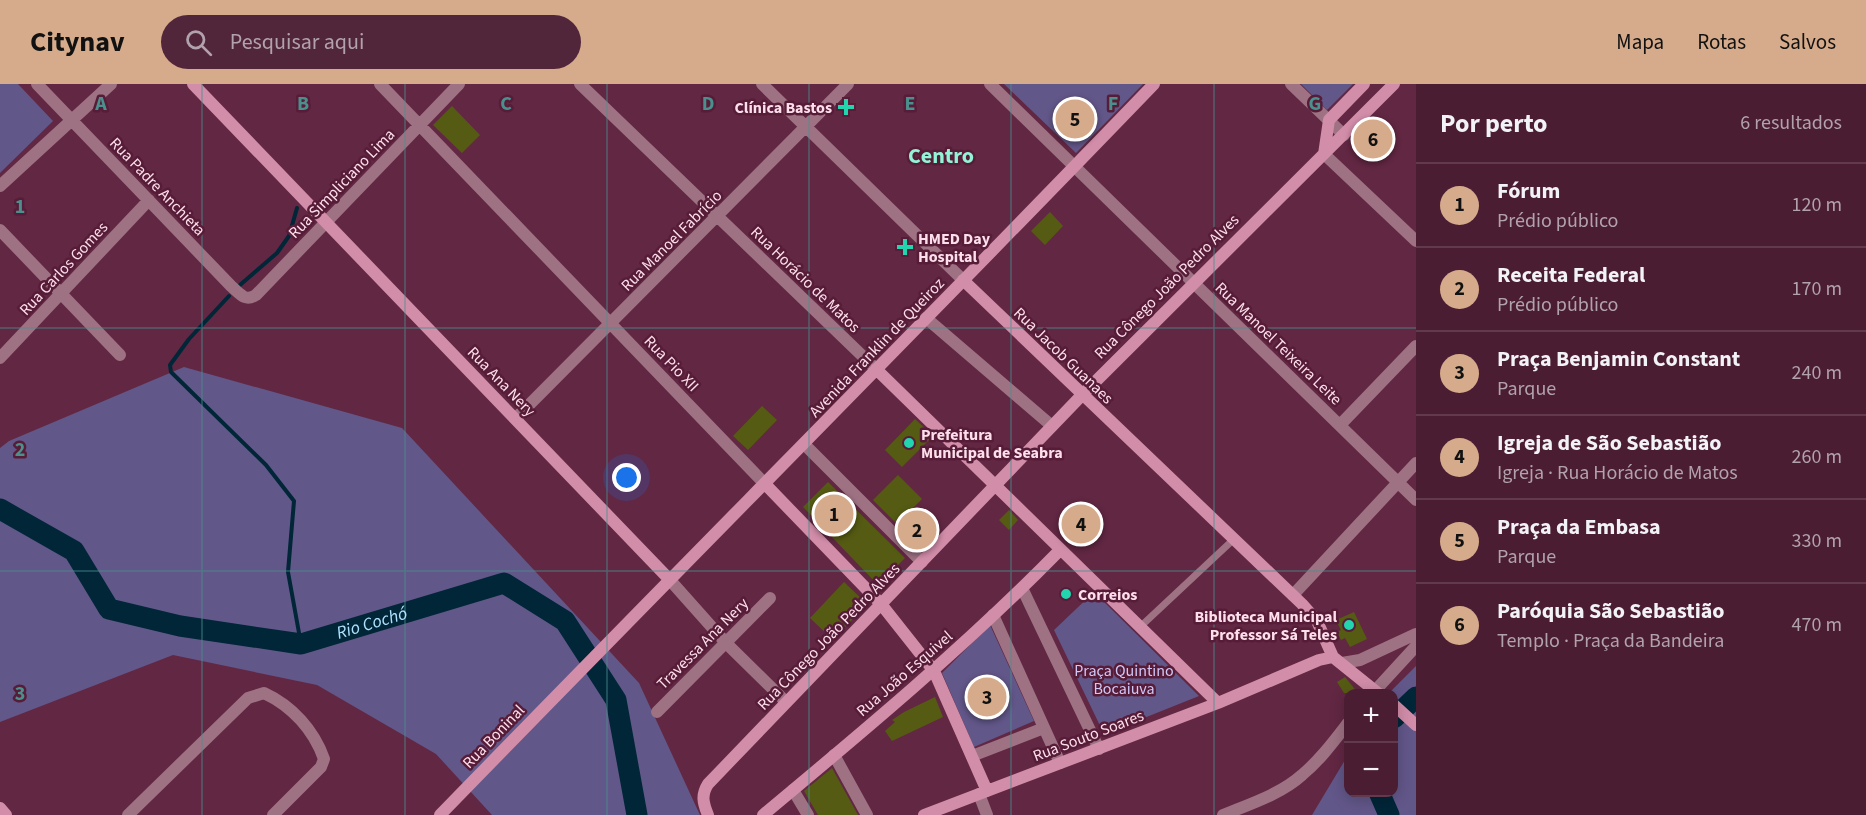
<!DOCTYPE html>
<html lang="pt">
<meta charset="utf-8">
<style>
body{margin:0;font-family:"Source Sans 3",sans-serif;background:#51263a;color:#f1f3f6}
.controls{position:absolute;right:18px;bottom:18px;display:grid;overflow:hidden;border-radius:12px;box-shadow:0 3px 15px #0003}
.controls button{width:54px;height:54px;display:grid;place-items:center;padding:0;border:0;border-bottom:2px solid #613b4d;background:#4a1d32;color:#f1f3f6;font:30px sans-serif}
.you{position:absolute;left:627px;top:394px;width:21px;height:21px;margin:-15px;border:4px solid #fff;border-radius:50%;background:#1a73e8;box-shadow:0 0 0 9px #1a73e833}
.badge{display:grid;place-items:center;width:39px;height:39px;border-radius:50%;background:#d6ab8b;color:#111;font-size:20px;font-weight:700}
.pin{position:absolute;translate:-50% -50%;border:3px solid #fff;box-shadow:0 2px 6px #0006}
.list{margin:0;padding:0;list-style:none}
h2{display:flex;justify-content:space-between;align-items:center;height:78px;margin:0;padding:0 24px;font-size:26px}
h2 small{font-size:20px;font-weight:400;color:#b2a2ac}
.list li{display:grid;grid-template-columns:39px 1fr auto;gap:18px;align-items:center;box-sizing:border-box;height:84px;padding:0 24px;border-top:2px solid #613b4d}
.list b{display:block;font-size:22px;white-space:nowrap}
.list p{margin:0;font-size:20px;white-space:nowrap;color:#b2a2ac}
.list em{font-size:20px;font-style:normal;color:#b2a2ac}
.icon{flex:none;width:33px;height:33px;fill:none;stroke:currentColor;stroke-width:2;stroke-linecap:round;stroke-linejoin:round}
.map{position:relative;flex:none;width:1416px;height:731px;overflow:hidden}
header{display:flex;align-items:center;gap:36px;box-sizing:border-box;height:84px;padding:0 30px;background:#d6ab8b;color:#111}
header strong{font-size:28px}
nav{display:flex;gap:33px;margin-inline-start:auto;font-size:21px}
.search{width:420px;height:54px;background:#51263a;display:flex;align-items:center;gap:15px;box-sizing:border-box;padding:0 21px;border-radius:33px;color:#b2a2ac;font-size:22px}
main{display:flex}
aside{flex:1;background:#4a1d32}
.map>svg:first-child{display:block}
</style>
<header>
<strong>Citynav</strong>
<div class="search"><svg class="icon" aria-label="search" viewBox="0 0 24 24"><circle cx="10" cy="10" r="6"/><path d="M15 15l6 6"/></svg>Pesquisar aqui</div>
<nav><a>Mapa</a><a>Rotas</a><a>Salvos</a></nav>
</header>
<main>
<div class="map">
<svg width="1416" height="731" viewBox="0 0 1416 731">
<rect width="100%" height="100%" fill="#622743"/>
<!-- green -->
<path fill="#625789" d="M0 0H18L53 37 0 89Z
M1004 0H1143L1076 69Z
M1301 0H1353L1327 26Z
M184 283 402 344 639 599 700 731H492L436 670 317 601 173 571 0 638V364L9 357Z
M1094 508 1199 612 1104 650 1054 546Z
M990 541 1034 637 974 663 942 589Z
M1416 582V731H1312L1348 671V708H1394V610L1389 609Z"/>
<g fill="none" stroke-linecap="round" stroke-linejoin="round">
<!-- stream -->
<path stroke="#002638" stroke-width="4" d="M240 201 277 169 289 152 297 124
M229 212 189 255 170 281 171 288 266 381 294 417 288 488 301 560"/>
<!-- river -->
<g stroke="#002638" stroke-width="21">
<path id="s1" d="M0 425 74 467 109 525 180 542 301 560 504 499 565 537 616 616 637 731"/>
<path d="M1394 634 1416 613"/>
<path d="M1379 708 1389 731"/>
</g>
</g>
<!-- building -->
<path fill="#565b13" d="M452 22 480 51 462 69 433 41Z
M1050 128 1063 142 1045 161 1031 147Z
M762 322 777 336 748 366 733 352Z
M915 335 933 352 902 383 885 366Z
M898 391 922 415 911 426 927 442 913 456 873 416Z
M828 398 905 474 878 501 803 423Z
M1083 418 1103 436 1079 461 1060 443Z
M1009 426 1018 436 1009 446 999 436Z
M844 498 867 520 833 556 810 534Z
M1354 528 1367 555 1350 563 1345 554 1341 556 1337 548 1341 546 1336 536Z
M1345 593 1358 609H1344L1337 598Z
M935 613 943 633 892 657 885 647 895 638 892 636 904 628Z
M832 684 858 731H818L804 707Z"/>
<g fill="none" stroke-linecap="round" stroke-linejoin="round">
<!-- lane -->
<path stroke="#9e7283" stroke-width="7" d="M1140 543 1234 455"/>
<!-- street -->
<path stroke="#9e7283" stroke-width="12" d="M37 0 231 202C240 210 245 218 256 211L459 0
M380 0 765 400
M580 0 876 285
M762 0 963 196
M990 0 1416 416
M1291 0 1344 51
M1324 70 1416 157
M0 102 111 0
M0 146 120 271
M926 234 1052 342
M0 274 149 116
M516 334 848 0
M1340 341 1416 262
M804 360 922 478
M669 495 726 559 786 618
M1022 504 1099 665
M1293 511 1416 379
M993 531 1060 679
M1342 579 1360 576 1416 550
M1372 610 1416 562
M657 628 770 514
M834 671 867 731
M972 672 1044 644
M793 706 808 731
M979 710 987 731
M128 731 248 614 264 609C292 622 314 646 324 675L321 683 273 731
M1223 731C1250 720 1281 710 1302 691 1320 676 1334 657 1348 639"/>
<!-- secondary -->
<path stroke="#d28da9" stroke-width="12" d="M193 0 669 495
M1324 70 1329 36 1364 0
M963 196 1302 520 1317 537 1333 573
M876 285 1218 619
M765 400 881 520 934 587 987 707
M1394 621 1416 641
M0 724 6 731
M440 731C677 487 918 245 1154 0
M708 731C703 719 701 711 708 700L1082 311 1394 0
M763 731C865 646 967 561 1060 466
M924 731 1218 619 1319 576 1333 573 1379 610"/>
</g>
<!-- grid -->
<path fill="none" stroke="#4b908d" stroke-width="1.5" stroke-opacity="0.55" d="M202 0V731M405 0V731M607 0V731M809 0V731M1011 0V731M1214 0V731M0 244H1416M0 487H1416"/>
<!-- markers -->
<g fill="#22d5af" stroke="#561c38" stroke-width="2">
<path d="M843 14h6v6h6v6h-6v6h-6v-6h-6v-6h6z"/>
<path d="M902 154h6v6h6v6h-6v6h-6v-6h-6v-6h6z"/>
<circle cx="909" cy="359" r="6"/>
<circle cx="1066" cy="510" r="6"/>
<circle cx="1349" cy="541" r="6"/>
</g>
<g text-anchor="middle" stroke-width="5" stroke-linejoin="round" paint-order="stroke">
<!-- poi labels -->
<g font-size="16" font-weight="bold" fill="#fedfeb" stroke="#561c38" text-anchor="start">
<text x="832" y="29" text-anchor="end">Clínica Bastos</text>
<text x="918" y="160">HMED Day<tspan x="918" dy="18">Hospital</tspan></text>
<text x="921" y="356">Prefeitura<tspan x="921" dy="18">Municipal de Seabra</tspan></text>
<text x="1078" y="516">Correios</text>
<text x="1337" y="538" text-anchor="end">Biblioteca Municipal<tspan x="1337" dy="18">Professor Sá Teles</tspan></text>
</g>
<!-- street labels -->
<g font-size="16" fill="#fedfeb" stroke="#561c38">
<text transform="translate(341 99) rotate(-46)" y="6">Rua Simpliciano Lima</text>
<text transform="translate(158 102) rotate(46)" y="6">Rua Padre Anchieta</text>
<text transform="translate(671 156) rotate(-45)" y="6">Rua Manoel Fabrício</text>
<text transform="translate(63 184) rotate(-47)" y="6">Rua Carlos Gomes</text>
<text transform="translate(806 195) rotate(44)" y="6">Rua Horácio de Matos</text>
<text transform="translate(1166 202) rotate(-45)" y="6">Rua Cônego João Pedro Alves</text>
<text transform="translate(1279 259) rotate(44)" y="6">Rua Manoel Teixeira Leite</text>
<text transform="translate(876 263) rotate(-46)" y="6">Avenida Franklin de Queiroz</text>
<text transform="translate(1064 271) rotate(44)" y="6">Rua Jacob Guanaes</text>
<text transform="translate(672 279) rotate(46)" y="6">Rua Pio XII</text>
<text transform="translate(502 297) rotate(46)" y="6">Rua Ana Nery</text>
<text transform="translate(828 552) rotate(-46)" y="6">Rua Cônego João Pedro Alves</text>
<text transform="translate(702 559) rotate(-45)" y="6">Travessa Ana Nery</text>
<text transform="translate(904 589) rotate(-41)" y="6">Rua João Esquivel</text>
<text transform="translate(1088 651) rotate(-21)" y="6">Rua Souto Soares</text>
<text transform="translate(493 652) rotate(-46)" y="6">Rua Boninal</text>
</g>
<!-- park labels -->
<g font-size="16" fill="#d1c8f8" stroke="#561c38">
<text x="1124" y="592">Praça Quintino<tspan x="1124" dy="18">Bocaiuva</tspan></text>
</g>
<!-- water labels -->
<g font-size="18" font-style="italic" fill="#aee1fe" stroke="#561c38">
<text dy="6" stroke="none"><textPath href="#s1" startOffset="422">Rio Cochó</textPath></text>
</g>
<!-- district labels -->
<g font-size="22" font-weight="bold" fill="#93f3d7" stroke="#561c38">
<text x="941" y="79">Centro</text>
</g>
</g>
<g font-size="20" text-anchor="middle" font-weight="bold" fill="#4b908d" stroke="#561c38" stroke-width="5" stroke-linejoin="round" paint-order="stroke">
<text x="101" y="26">A</text>
<text x="303" y="26">B</text>
<text x="506" y="26">C</text>
<text x="708" y="26">D</text>
<text x="910" y="26">E</text>
<text x="1113" y="26">F</text>
<text x="1315" y="26">G</text>
<text x="20" y="129">1</text>
<text x="20" y="372">2</text>
<text x="20" y="616">3</text>
</g>
</svg>
<div class="controls">
<button>+</button>
<button>−</button>
</div>
<div class="you"></div>
<div class="pin badge" style="left:834px;top:430px">1</div>
<div class="pin badge" style="left:917px;top:446px">2</div>
<div class="pin badge" style="left:987px;top:613px">3</div>
<div class="pin badge" style="left:1081px;top:440px">4</div>
<div class="pin badge" style="left:1075px;top:35px">5</div>
<div class="pin badge" style="left:1373px;top:55px">6</div>
</div>
<aside>
<h2>Por perto<small>6 resultados</small></h2>
<ul class="list">
<li><span class="badge">1</span><div><b>Fórum</b><p>Prédio público</p></div><em>120 m</em></li>
<li><span class="badge">2</span><div><b>Receita Federal</b><p>Prédio público</p></div><em>170 m</em></li>
<li><span class="badge">3</span><div><b>Praça Benjamin Constant</b><p>Parque</p></div><em>240 m</em></li>
<li><span class="badge">4</span><div><b>Igreja de São Sebastião</b><p>Igreja · Rua Horácio de Matos</p></div><em>260 m</em></li>
<li><span class="badge">5</span><div><b>Praça da Embasa</b><p>Parque</p></div><em>330 m</em></li>
<li><span class="badge">6</span><div><b>Paróquia São Sebastião</b><p>Templo · Praça da Bandeira</p></div><em>470 m</em></li>
</ul>
</aside>
</main>
